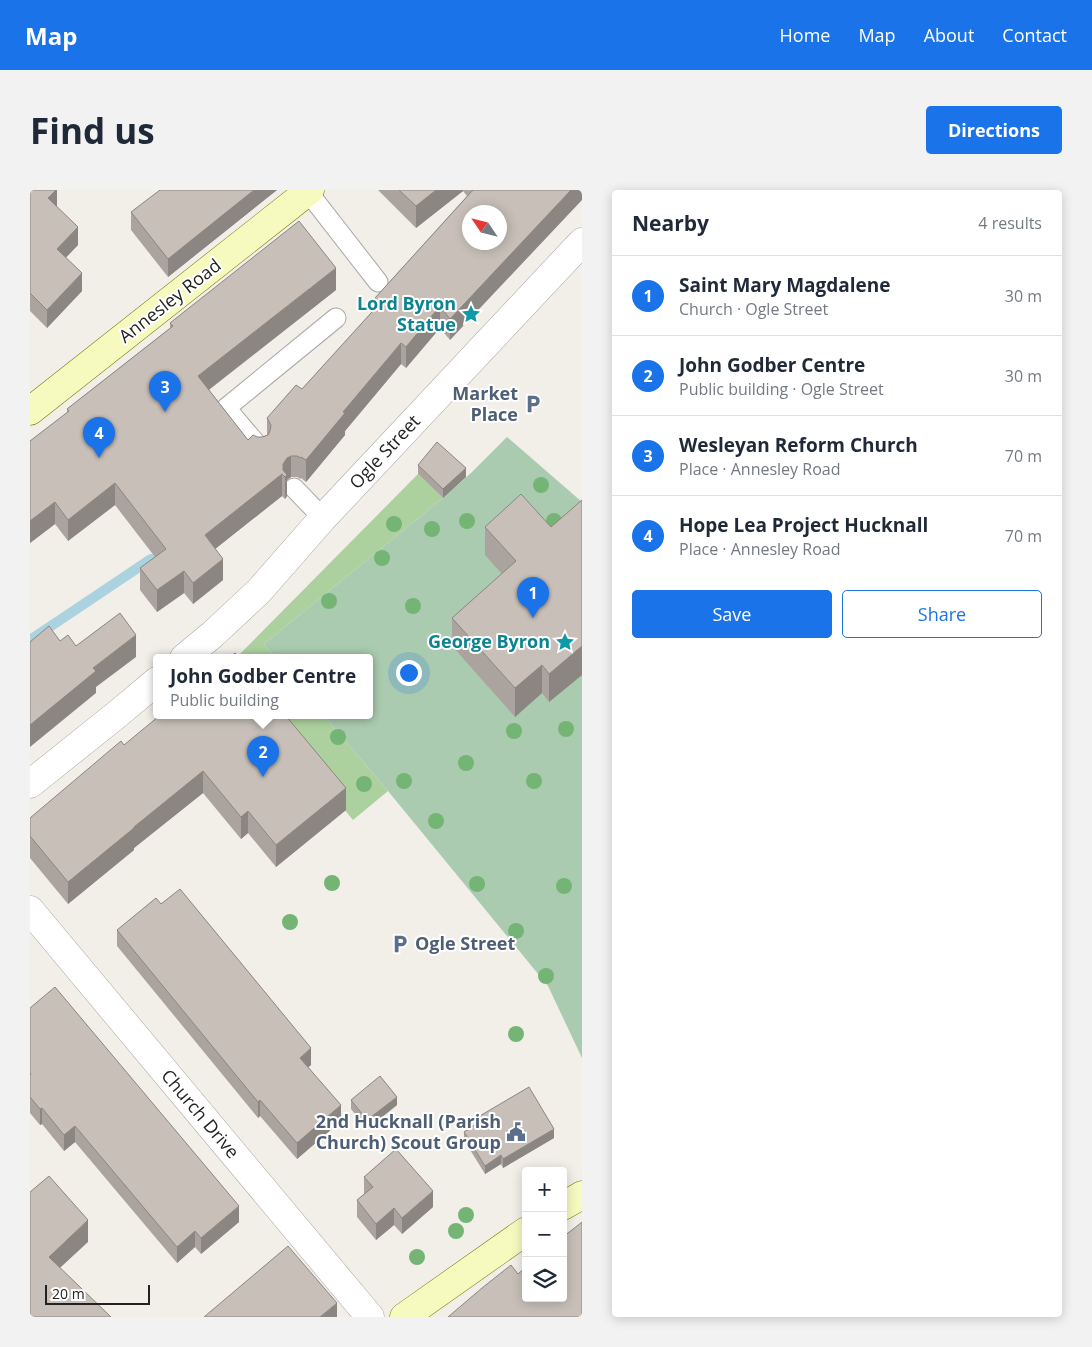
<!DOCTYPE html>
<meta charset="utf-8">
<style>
body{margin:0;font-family:"Open Sans",sans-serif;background:#f2f2f3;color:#1f2937}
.controls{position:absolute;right:15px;bottom:15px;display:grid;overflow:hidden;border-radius:5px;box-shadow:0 2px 12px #0003}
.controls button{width:45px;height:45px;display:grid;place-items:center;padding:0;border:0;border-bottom:1px solid #e0e1e3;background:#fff;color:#1f2937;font:25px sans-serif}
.compass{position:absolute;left:432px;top:15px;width:45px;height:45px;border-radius:50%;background:#fff;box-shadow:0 2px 12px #0003;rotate:305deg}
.scale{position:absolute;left:15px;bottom:12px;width:105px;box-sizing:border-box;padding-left:5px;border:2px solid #222;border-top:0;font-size:14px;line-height:18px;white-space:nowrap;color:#222;-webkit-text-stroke:4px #fff;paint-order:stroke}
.you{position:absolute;left:378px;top:482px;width:18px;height:18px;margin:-12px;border:4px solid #fff;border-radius:50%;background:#1a73e8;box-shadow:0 0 0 8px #1a73e833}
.badge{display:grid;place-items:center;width:32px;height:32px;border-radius:50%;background:#1a73e8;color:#fff;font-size:16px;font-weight:700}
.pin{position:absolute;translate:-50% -41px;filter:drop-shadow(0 1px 2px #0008)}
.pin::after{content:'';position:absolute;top:26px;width:18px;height:15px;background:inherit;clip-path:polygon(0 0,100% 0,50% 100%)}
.popup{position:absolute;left:123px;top:464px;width:220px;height:65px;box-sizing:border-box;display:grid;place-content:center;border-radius:5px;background:#fff;filter:drop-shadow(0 1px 4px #0005);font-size:16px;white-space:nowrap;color:#747a83}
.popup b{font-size:19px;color:#1f2937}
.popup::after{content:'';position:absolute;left:50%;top:100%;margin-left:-10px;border:10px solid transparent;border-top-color:#fff}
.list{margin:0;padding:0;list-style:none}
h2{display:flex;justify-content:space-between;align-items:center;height:65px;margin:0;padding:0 20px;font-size:21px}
h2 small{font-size:16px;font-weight:400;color:#747a83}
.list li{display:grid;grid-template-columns:32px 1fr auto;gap:15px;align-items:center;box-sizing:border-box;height:80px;padding:0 20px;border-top:1px solid #e0e1e3}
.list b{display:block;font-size:19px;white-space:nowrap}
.list p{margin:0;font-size:16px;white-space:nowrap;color:#747a83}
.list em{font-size:16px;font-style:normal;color:#747a83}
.actions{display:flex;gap:10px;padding:15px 20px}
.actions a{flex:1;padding:11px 0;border:1px solid #1a73e8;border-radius:5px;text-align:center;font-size:18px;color:#1a73e8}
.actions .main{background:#1a73e8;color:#fff}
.icon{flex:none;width:28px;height:28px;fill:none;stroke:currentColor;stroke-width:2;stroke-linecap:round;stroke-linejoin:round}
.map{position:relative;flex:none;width:552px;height:1127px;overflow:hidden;border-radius:5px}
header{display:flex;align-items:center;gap:30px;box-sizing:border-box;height:70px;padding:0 25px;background:#1a73e8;color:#fff}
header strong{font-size:24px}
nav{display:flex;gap:28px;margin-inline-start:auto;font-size:18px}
.intro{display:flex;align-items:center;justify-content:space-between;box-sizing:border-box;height:120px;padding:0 30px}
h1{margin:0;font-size:35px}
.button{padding:12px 22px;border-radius:5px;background:#1a73e8;color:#fff;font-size:18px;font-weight:700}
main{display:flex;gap:30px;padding:0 30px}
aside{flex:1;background:#fff;border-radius:5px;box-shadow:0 2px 12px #0003}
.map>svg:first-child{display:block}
</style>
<header>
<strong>Map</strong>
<nav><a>Home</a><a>Map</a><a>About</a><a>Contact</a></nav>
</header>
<div class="intro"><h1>Find us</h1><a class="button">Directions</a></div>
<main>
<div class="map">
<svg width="552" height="1127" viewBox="0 0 552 1127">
<rect width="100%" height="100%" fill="#f2efe9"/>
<!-- forest -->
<path fill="#add19e" d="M388 284 413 308 234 454 246 468H206Z
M238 526H294L358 601 323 630Z"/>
<!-- cemetery -->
<path fill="#aacbaf" d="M477 247 552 312V868L518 796 358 601 294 526H339V468H246L234 454 413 308 441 283Z"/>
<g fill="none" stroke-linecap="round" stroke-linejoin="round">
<!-- stream -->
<path stroke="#aad3df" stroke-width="10" d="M0 450 121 369"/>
<!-- lane casing -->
<g stroke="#a9a9a9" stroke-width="21">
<path id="lane" d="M278 2 348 92
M230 258 196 218 306 128
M264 298 293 328"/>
</g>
<!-- street casing -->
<g stroke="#a9a9a9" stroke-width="29">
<path id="street" d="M154 468 183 444 229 401 293 328 552 52
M0 594 85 526 127 491
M0 720 340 1127"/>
</g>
<!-- secondary casing -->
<g stroke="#707d05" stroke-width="29">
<path id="secondary" d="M0 221 280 0
M533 1016 552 1005
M374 1127 496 1041"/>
</g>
<!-- lane -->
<use href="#lane" stroke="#fff" stroke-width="19"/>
<!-- street -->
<use href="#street" stroke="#fff" stroke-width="28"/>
<!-- secondary -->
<use href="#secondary" stroke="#f7fabf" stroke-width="28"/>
</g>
<!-- trees -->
<g fill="#74b475">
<circle cx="511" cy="295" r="8"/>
<circle cx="437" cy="331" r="8"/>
<circle cx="524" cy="331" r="8"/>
<circle cx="364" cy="334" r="8"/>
<circle cx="402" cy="339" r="8"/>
<circle cx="352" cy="368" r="8"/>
<circle cx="299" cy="411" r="8"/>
<circle cx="383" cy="416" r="8"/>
<circle cx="536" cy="539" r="8"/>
<circle cx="484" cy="541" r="8"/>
<circle cx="308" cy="547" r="8"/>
<circle cx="436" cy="573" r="8"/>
<circle cx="374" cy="591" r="8"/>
<circle cx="504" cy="591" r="8"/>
<circle cx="334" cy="594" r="8"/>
<circle cx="406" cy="631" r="8"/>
<circle cx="302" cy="693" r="8"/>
<circle cx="447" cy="694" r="8"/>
<circle cx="534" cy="696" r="8"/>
<circle cx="260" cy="732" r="8"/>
<circle cx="486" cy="741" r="8"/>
<circle cx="516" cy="786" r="8"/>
<circle cx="486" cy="844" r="8"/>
<circle cx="436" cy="1025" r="8"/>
<circle cx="426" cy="1041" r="8"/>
<circle cx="387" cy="1067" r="8"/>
</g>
<!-- wall -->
<path fill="#aba49e" d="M0 0H27V17L48 55 36 67 52 101 17 138 0 121Z
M247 0 138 87 101 40V22Z
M348 0H552L420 150 410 138 376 178 371 174 315 241V245L276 292 271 288V289L267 287H261L257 290V306L255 309 252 306 185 359 193 390 163 414 154 403 127 422 110 400V378L125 367 85 315 38 351 25 334 0 353V251L37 223V219L140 138V133L306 100 179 200 218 250 227 247H232L237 245V228L272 199 345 119V108L437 6 433 1 386 38Z
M388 275 436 287 413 308 388 284Z
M552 310V485L519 512 512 503 485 527 422 456V428L472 384 455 365V337H521Z
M94 555 316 620 246 677 218 643 211 649 173 603 104 658V660L38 714 0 668V628Z
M87 740 281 875 278 877 311 931 267 969 230 926 228 928 87 756Z
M0 818 209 1032 171 1064 165 1057 147 1073 45 952 34 961 12 934 10 935 0 923Z
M321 910 367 915 337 939 321 919Z
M448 927 524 948 473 978 471 974 455 984 434 950V942L448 933Z
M334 987 403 1017 372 1044 364 1035 346 1050 327 1027V1010L334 1004Z"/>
<!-- shaded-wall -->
<path fill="#8b8681" d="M26 0H27V17L18 8Z
M224 0H247L138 87V69Z
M406 0H433V1L386 38V16Z
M541 0H552V10L420 150V129Z
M48 37V55L27 77V59Z
M306 78V100L168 208V186Z
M52 83V101L17 138V120Z
M410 116V138L376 178V157Z
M371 153V174L315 241V245L276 292V270L313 222Z
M261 266V287L257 290V306L255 309V287L253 285V274L257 268Z
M436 278V287L413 308V299Z
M252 284V306L175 367V345Z
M85 293V315L38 351V330Z
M25 312V334L0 353V331Z
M193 369V390L163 414V393Z
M154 381V403L127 422V400Z
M106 445V467L66 497V503L0 557V535L63 478Z
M552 456V485L519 512V484Z
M512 475V503L485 527V498Z
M173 581V603L104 658V660L38 714V692L104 637Z
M316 598V620L246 677V655Z
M218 621V643L211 649V627Z
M281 858V875L270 884V868Z
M367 907V915L337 939V930Z
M230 910V926L228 928V912Z
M311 915V931L267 969V953Z
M12 918V934L10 935V919Z
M45 936V952L34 961V945Z
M524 939V948L473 978V969Z
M471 965V974L455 984V976Z
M403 1001V1017L372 1044V1028Z
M209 1016V1032L171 1064V1048Z
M364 1018V1035L346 1050V1034Z
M58 1030V1052L19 1088V1067Z
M165 1041V1057L147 1073V1057Z
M307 1113V1127H290Z"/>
<!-- building -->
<path fill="#c7bfb8" stroke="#8b8681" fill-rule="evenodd" d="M0 0H26L18 8 48 37 27 59 52 83 17 120 0 103Z
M130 0H224L138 69 101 22Z
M369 0H406L386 16Z
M443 0H541L420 129 410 116 376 157 371 153 313 222 315 223 276 270 271 267V268L267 266H261L257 268 253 274V280L257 285 255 287 252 284 175 345 193 369 163 393 154 381 127 400 110 378 136 359 85 293 38 330 25 312 0 331V251L39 221 37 219 143 136 140 133 269 31 306 78 168 186 218 250 223 245 227 247H232L238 245 240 241 241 235 237 228 266 195 272 199 351 112 345 108ZM440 22H470V52H440Z
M407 252 436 278 413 299 388 275Z
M491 304 521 337 552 310V456L519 484 512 475 485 498 422 428 486 371 455 337Z
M90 423 106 445 63 478 66 481 0 535V452L19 436 30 451 38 445 46 456Z
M205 463 209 468H199Z
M129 526H256L316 598 246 655 218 621 211 627 173 581 104 637V638L38 692 0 646V628L91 551 94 555Z
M150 699 281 858 270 868 311 915 267 953 230 910 228 912 87 740 126 708 131 714Z
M25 797 209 1016 171 1048 165 1041 147 1057 45 936 34 945 12 918 10 919 0 907V885L1 884 0 883V818Z
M350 886 367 907 337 930 321 910Z
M499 897 524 939 473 969 471 965 455 976 434 942 451 931 448 927Z
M366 959 403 1001 372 1028 364 1018 346 1034 327 1010 343 997 334 987Z
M19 986 58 1030 19 1067 81 1127H0V1002Z
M552 1032V1127H418L452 1098 481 1075 488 1084 496 1077V1108H533V1047Z
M258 1056 307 1113 290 1127H174Z"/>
<!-- icons -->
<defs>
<g id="sight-bare" transform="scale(1.5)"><path d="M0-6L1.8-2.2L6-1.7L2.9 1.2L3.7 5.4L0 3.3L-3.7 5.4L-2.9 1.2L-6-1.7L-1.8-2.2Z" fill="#0f9aa8" stroke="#fff" stroke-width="2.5" paint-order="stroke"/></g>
<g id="parking-bare" transform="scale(1.5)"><path d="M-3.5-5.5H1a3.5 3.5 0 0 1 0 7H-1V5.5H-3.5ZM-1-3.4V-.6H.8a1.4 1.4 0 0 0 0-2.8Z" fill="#5c6f8a" stroke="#fff" stroke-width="2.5" paint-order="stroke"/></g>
<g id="civic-bare" transform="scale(1.5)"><path d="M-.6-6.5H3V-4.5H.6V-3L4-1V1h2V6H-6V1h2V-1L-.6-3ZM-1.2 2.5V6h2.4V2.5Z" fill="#5c6f8a" stroke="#fff" stroke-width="2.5" paint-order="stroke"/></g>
</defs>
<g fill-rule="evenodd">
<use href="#sight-bare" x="441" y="124"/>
<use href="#parking-bare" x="503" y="214"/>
<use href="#sight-bare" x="535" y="452"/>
<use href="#parking-bare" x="370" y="754"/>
<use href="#civic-bare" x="486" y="942"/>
</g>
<g text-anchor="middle" stroke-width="4" stroke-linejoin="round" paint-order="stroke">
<!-- street labels -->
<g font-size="18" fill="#222" stroke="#fff">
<text transform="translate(140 111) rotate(-38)" y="6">Annesley Road</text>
<text transform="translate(355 262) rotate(-47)" y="6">Ogle Street</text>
<text transform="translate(170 924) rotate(50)" y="6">Church Drive</text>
</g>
<!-- culture labels -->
<g font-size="18" font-weight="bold" fill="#0d838f" stroke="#fff" text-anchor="end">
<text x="426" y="120">Lord Byron<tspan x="426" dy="21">Statue</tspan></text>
<text x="520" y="458">George Byron</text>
</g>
<!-- service labels -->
<g font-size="18" font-weight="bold" fill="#4e5e75" stroke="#fff" text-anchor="end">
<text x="488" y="210">Market<tspan x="488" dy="21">Place</tspan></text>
<text x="385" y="760" text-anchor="start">Ogle Street</text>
<text x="471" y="938">2nd Hucknall (Parish<tspan x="471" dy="21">Church) Scout Group</tspan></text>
</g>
</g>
</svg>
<div class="controls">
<button>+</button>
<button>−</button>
<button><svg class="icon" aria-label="layers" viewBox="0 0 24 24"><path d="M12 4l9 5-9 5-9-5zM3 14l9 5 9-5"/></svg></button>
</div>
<svg class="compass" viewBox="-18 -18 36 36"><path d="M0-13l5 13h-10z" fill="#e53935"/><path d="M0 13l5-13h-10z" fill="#747a83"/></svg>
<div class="scale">20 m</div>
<div class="you"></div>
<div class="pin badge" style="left:503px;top:428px">1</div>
<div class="pin badge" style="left:233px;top:587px">2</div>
<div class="popup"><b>John Godber Centre</b>Public building</div>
<div class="pin badge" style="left:135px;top:222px">3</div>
<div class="pin badge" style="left:69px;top:268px">4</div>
</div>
<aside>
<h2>Nearby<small>4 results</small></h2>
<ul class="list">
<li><span class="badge">1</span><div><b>Saint Mary Magdalene</b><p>Church · Ogle Street</p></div><em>30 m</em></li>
<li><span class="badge">2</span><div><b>John Godber Centre</b><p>Public building · Ogle Street</p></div><em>30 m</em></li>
<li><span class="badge">3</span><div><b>Wesleyan Reform Church</b><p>Place · Annesley Road</p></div><em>70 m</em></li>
<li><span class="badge">4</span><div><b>Hope Lea Project Hucknall</b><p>Place · Annesley Road</p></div><em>70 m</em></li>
</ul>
<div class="actions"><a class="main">Save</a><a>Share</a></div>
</aside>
</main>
